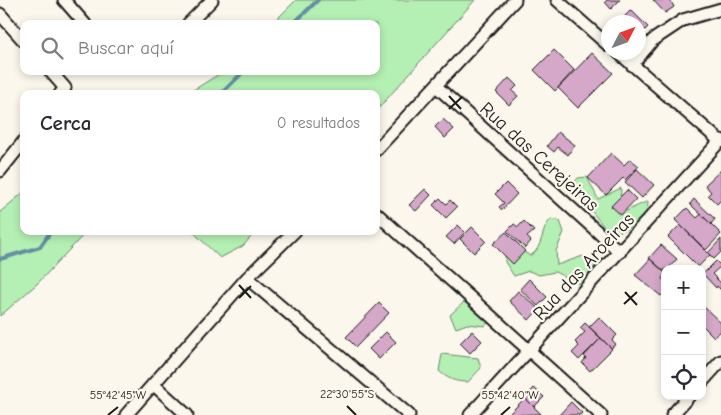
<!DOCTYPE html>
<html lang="es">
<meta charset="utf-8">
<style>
body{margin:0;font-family:"Comic Neue",sans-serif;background:#f7f7f7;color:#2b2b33}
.controls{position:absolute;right:15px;bottom:15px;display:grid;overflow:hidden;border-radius:10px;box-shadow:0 2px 8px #0003}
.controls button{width:45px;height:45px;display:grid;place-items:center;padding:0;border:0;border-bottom:1px solid #e1e1e2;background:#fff;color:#2b2b33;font:25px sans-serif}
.compass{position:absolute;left:601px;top:15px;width:45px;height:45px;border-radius:50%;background:#fff;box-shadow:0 2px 8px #0003;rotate:48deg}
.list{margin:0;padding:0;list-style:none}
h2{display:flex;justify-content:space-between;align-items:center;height:65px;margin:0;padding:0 20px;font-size:21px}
h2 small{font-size:16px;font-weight:400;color:#7c7c81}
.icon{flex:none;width:28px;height:28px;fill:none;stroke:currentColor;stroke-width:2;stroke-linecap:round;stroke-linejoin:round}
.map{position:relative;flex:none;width:721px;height:415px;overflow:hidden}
.search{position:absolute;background:#fff;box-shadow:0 2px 8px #0003;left:20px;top:20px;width:360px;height:55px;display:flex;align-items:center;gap:12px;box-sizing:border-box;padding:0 18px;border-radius:10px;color:#7c7c81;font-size:19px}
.panel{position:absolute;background:#fff;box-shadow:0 2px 8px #0003;left:20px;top:90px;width:360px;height:145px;border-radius:10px}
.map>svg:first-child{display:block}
</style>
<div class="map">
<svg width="721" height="415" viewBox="0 0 721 415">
<rect width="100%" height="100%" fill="#fbf7ec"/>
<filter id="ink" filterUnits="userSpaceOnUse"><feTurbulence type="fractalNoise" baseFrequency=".02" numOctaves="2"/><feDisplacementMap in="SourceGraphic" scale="10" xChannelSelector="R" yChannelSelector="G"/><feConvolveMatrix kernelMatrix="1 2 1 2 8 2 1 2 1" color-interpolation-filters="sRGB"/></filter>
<g filter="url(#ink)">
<!-- green -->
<path fill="#b4efb3" stroke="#688668" d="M296 0H475L376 111V94H187L224 71H376V24H272Z
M587 177 598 199 621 188 620 209 622 213 648 201C648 224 633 227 615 233L605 228 571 186 578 178Z
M24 192V231H87L38 283 0 316V212Z
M551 219 560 221 564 232 556 251 557 265 583 256 597 263 581 285 555 272 539 275 529 271 514 276 505 262V251L513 244 530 256C544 248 540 229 551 219Z
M192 231H256L243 246 220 258Z
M465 301 489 309 491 319 485 326 467 324 456 328 450 315Z
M442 354 478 358 481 368 468 382C455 382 448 379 439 371Z"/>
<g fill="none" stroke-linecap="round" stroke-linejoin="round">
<!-- stream -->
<path stroke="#668fa1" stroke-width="4" d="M293 24 318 0
M221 94 244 71
M0 259 40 247 51 231"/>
</g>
<!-- building -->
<path fill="#d5a7c9" stroke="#1c1c1c" d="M607 0H620L611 9 605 2Z
M653 0H670L674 7 665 13Z
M631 10 648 27 641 34 638 33V22L620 21Z
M554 50 574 70 555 91 534 70Z
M592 53 613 73 578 108 558 88Z
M509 78 517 86 512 91 518 96 509 105 496 92Z
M443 119 454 129 445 138 435 127Z
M558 132 575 145 568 155 558 147 554 152 547 146Z
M611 153 624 165 630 159 639 166 625 180 623 178 606 195 588 178Z
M637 169 654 185 642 198 625 182Z
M721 170V200L717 204 708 195 711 192 705 185Z
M506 183 517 194 502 210 499 207 504 203 495 194Z
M425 189 431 195 416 211 409 205Z
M627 190 636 199 621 215 611 206Z
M440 198 446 204 450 200 457 207 446 218 433 205Z
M694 199 715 219 711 224 690 204Z
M687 208 697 218 701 214 721 234 706 250 675 220Z
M524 221 534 231 527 237 531 241 525 248 507 231 514 224 518 227Z
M458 225 465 232 454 244 446 237Z
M680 225 710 255 698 267 668 237Z
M472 227 486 241 474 253 460 239Z
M506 232 525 251 513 264 493 244Z
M721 239V252L714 259 708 253Z
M661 245 677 259 668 269H665V272L649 258Z
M650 259 665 273 662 279 665 282V292L661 296 635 275Z
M716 261 721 266 712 274 721 283V290L717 286 716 288 703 274Z
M529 279 547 297 538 306 520 289Z
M518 291 539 309 529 320 509 301Z
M379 303 389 313 356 347 346 337Z
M704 307 721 323V331L714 337 702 325V309Z
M599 317 617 335 612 340 616 344 611 348 589 327Z
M585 323 601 338 579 360 572 353 579 346 575 342 585 332 580 328Z
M472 331 482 341 470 353 460 343Z
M386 332 396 342 379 359 369 349Z
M601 338 612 349 590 371 582 363 586 358 584 356Z
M534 388 544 397 534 407 525 398Z
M525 398 541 414 508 415Z
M571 402 582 413 580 415H559Z"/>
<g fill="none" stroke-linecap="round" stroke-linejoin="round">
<!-- minor casing -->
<g stroke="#1c1c1c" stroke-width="15">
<path id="minor" d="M64 0 85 24
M557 0 608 45
M0 14 24 41
M188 24 212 0
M618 52 721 142
M632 65 653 40 683 20 721 9
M50 71 65 88 60 94
M436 86 620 252
M376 150 515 0
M0 171 24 141
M376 213 601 415
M247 278 409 415
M702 382 721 361
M153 384 187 415
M126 415 247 278 295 231
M470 415 721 140
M672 415 689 396"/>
</g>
<!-- minor -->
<use href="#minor" stroke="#fbf7ec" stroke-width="11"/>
</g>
</g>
<!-- ticks -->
<path fill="none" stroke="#1c1c1c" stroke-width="2" d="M449 96 461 109M449 109 462 97M239 285 251 298M625 292 637 305M239 298 251 286M624 304 637 292M347 406 356 415M108 415 118 407M501 415 510 407"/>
<g text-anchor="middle" stroke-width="4.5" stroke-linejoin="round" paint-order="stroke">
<!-- street labels -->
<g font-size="19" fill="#1c1c1c" stroke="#fbf7ec">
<text transform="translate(540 156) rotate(42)" y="7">Rua das Cerejeiras</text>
<text transform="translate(583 266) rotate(-47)" y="7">Rua das Aroeiras</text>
</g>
</g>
<g font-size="12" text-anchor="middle" fill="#1c1c1c" stroke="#fbf7ec" stroke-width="4.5" stroke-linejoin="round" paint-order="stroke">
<text x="347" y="398">22°30'55"S</text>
<text x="118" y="399">55°42'45"W</text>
<text x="510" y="399">55°42'40"W</text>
</g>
</svg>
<div class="controls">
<button>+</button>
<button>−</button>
<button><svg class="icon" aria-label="locate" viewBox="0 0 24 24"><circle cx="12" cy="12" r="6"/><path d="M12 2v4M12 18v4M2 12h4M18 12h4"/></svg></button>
</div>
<svg class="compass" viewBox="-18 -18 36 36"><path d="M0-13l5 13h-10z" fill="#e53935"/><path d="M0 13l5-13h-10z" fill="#7c7c81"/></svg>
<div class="search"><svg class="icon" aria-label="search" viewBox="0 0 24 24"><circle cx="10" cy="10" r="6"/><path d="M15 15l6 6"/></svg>Buscar aquí</div>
<section class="panel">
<h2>Cerca<small>0 resultados</small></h2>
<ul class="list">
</ul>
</section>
</div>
